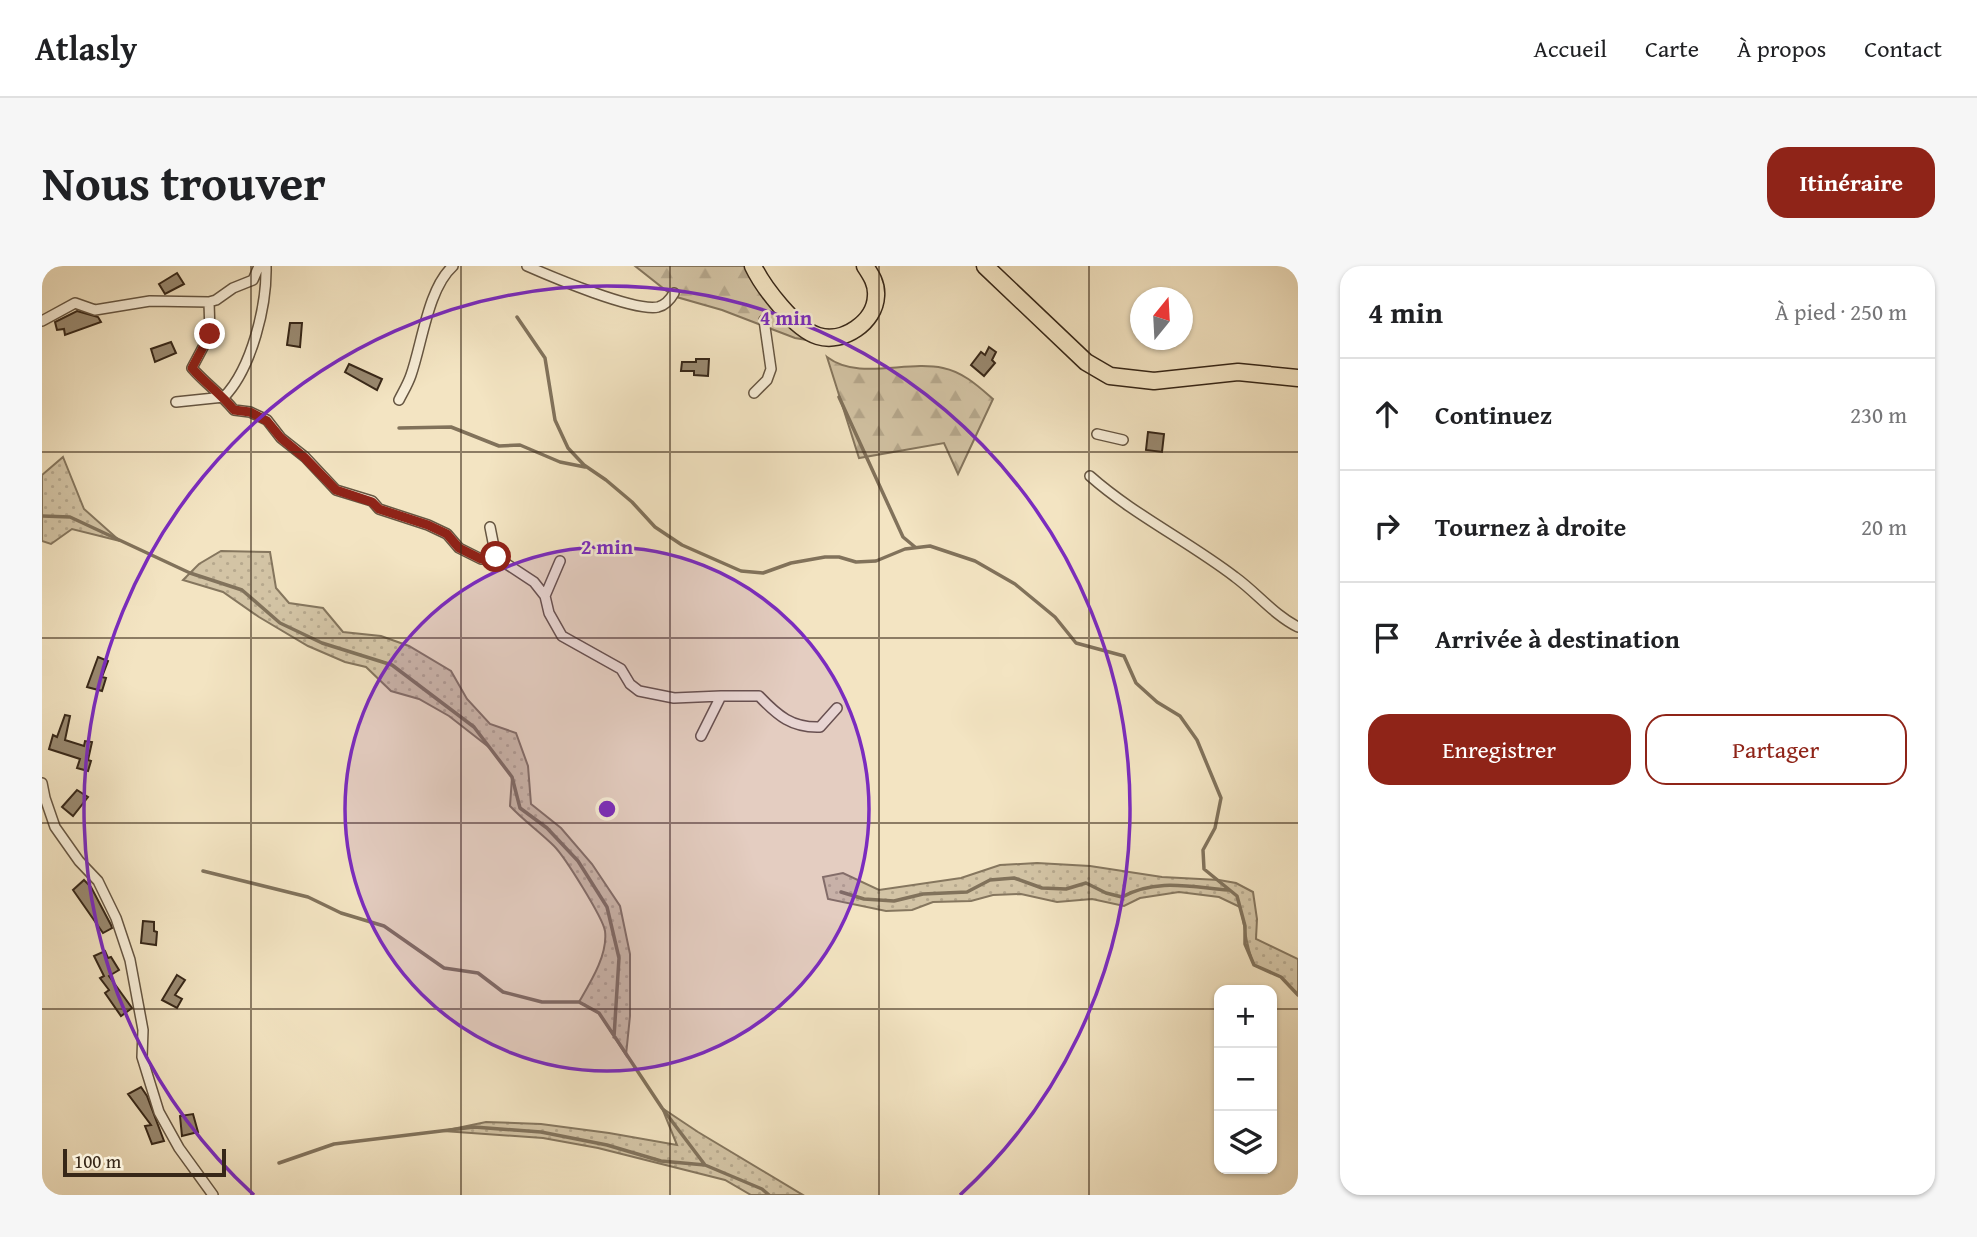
<!DOCTYPE html>
<html lang="fr">
<meta charset="utf-8">
<style>
body{margin:0;font-family:"Gentium Book Plus",serif;background:#f6f6f6;color:#202124}
.controls{position:absolute;right:21px;bottom:21px;display:grid;overflow:hidden;border-radius:14px;box-shadow:0 2px 5px #0004}
.controls button{width:63px;height:63px;display:grid;place-items:center;padding:0;border:0;border-bottom:2px solid #e0e0e0;background:#fff;color:#202124;font:35px sans-serif}
.compass{position:absolute;left:1088px;top:21px;width:63px;height:63px;border-radius:50%;background:#fff;box-shadow:0 2px 5px #0004;rotate:18deg}
.scale{position:absolute;left:21px;bottom:18px;width:163px;box-sizing:border-box;padding-left:7px;border:4px solid #372718;border-top:0;font-size:19px;line-height:24px;white-space:nowrap;color:#372718;-webkit-text-stroke:5px #f7edd7;paint-order:stroke}
.stop{position:absolute;width:21px;height:21px;margin:-16px;border:5px solid #8f2418;border-radius:50%;background:#fff}
.stop.end{background:#8f2418;border-color:#fff;box-shadow:0 2px 7px #0008}
.list{margin:0;padding:0;list-style:none}
h2{display:flex;justify-content:space-between;align-items:center;height:91px;margin:0;padding:0 28px;font-size:30px}
h2 small{font-size:23px;font-weight:400;color:#757577}
.list li{display:grid;grid-template-columns:46px 1fr auto;gap:21px;align-items:center;box-sizing:border-box;height:112px;padding:0 28px;border-top:2px solid #e0e0e0}
.list b{display:block;font-size:26px;white-space:nowrap}
.list em{font-size:23px;font-style:normal;color:#757577}
.actions{display:flex;gap:14px;padding:21px 28px}
.actions a{flex:1;padding:16px 0;border:2px solid #8f2418;border-radius:21px;text-align:center;font-size:24px;color:#8f2418}
.actions .main{background:#8f2418;color:#fff}
.icon{flex:none;width:38px;height:38px;fill:none;stroke:currentColor;stroke-width:2;stroke-linecap:round;stroke-linejoin:round}
.map{position:relative;flex:none;width:1256px;height:929px;overflow:hidden;border-radius:21px}
header{display:flex;align-items:center;gap:42px;box-sizing:border-box;height:98px;padding:0 35px;background:#fff;border-bottom:2px solid #e0e0e0}
header strong{font-size:33px}
nav{display:flex;gap:38px;margin-inline-start:auto;font-size:24px}
.intro{display:flex;align-items:center;justify-content:space-between;box-sizing:border-box;height:168px;padding:0 42px}
h1{margin:0;font-size:49px}
.button{padding:18px 32px;border-radius:21px;background:#8f2418;color:#fff;font-size:24px;font-weight:700}
main{display:flex;gap:42px;padding:0 42px}
aside{flex:1;background:#fff;border-radius:21px;box-shadow:0 2px 5px #0004}
.map>svg:first-child{display:block}
</style>
<header>
<strong>Atlasly</strong>
<nav><a>Accueil</a><a>Carte</a><a>À propos</a><a>Contact</a></nav>
</header>
<div class="intro"><h1>Nous trouver</h1><a class="button">Itinéraire</a></div>
<main>
<div class="map">
<svg width="1256" height="929" viewBox="0 0 1256 929">
<defs>
<pattern id="grass-dots" width="8" height="8" patternUnits="userSpaceOnUse" patternTransform="scale(1.75)"><rect width="8" height="8" fill="#d3c4a5"/><path d="M2 2h.1M6 6h.1" fill="none" stroke="#b6a88d" stroke-width="1.8" stroke-linecap="round"/></pattern>
<pattern id="forest-firs" width="22" height="20" patternUnits="userSpaceOnUse" patternTransform="scale(1.75)"><rect width="22" height="20" fill="#d3c4a5"/><path d="M5 1l3.5 6h-7zM16 11l3.5 6h-7z" fill="#b6a88d"/></pattern>
</defs>
<rect width="100%" height="100%" fill="#f3e4c2"/>
<filter id="stains"><feTurbulence type="fractalNoise" baseFrequency=".00286" numOctaves="4"/><feColorMatrix values="0 0 0 0 .2 0 0 0 0 .09 0 0 0 0 .02 0 0 0 .5 -.17"/></filter>
<radialGradient id="worn" r=".72"><stop offset=".6" stop-color="#630" stop-opacity="0"/><stop offset="1" stop-color="#630" stop-opacity=".3"/></radialGradient>
<!-- grass -->
<path fill="url(#grass-dots)" stroke="#85765e" stroke-width="2" d="M21 191 42 243 78 275 30 263 9 278 0 275V209Z
M179 285 228 286 234 322 247 337 281 342 301 366 339 370 367 380 409 405 425 433 448 458 474 467 486 500 489 538 519 562 550 598 578 640 588 688V750L584 789 557 747 537 736C548 717 566 689 563 665 561 652 523 591 512 580 498 566 482 555 468 540L470 511 448 482 407 450 377 433 349 425 324 401 303 396 266 380 217 351 181 326 141 314 157 298Z
M995 597 1048 600 1120 611 1177 614 1194 617 1211 626 1215 653 1214 673 1256 693V729L1239 711 1212 699C1203 677 1204 663 1198 641L1177 631 1137 626 1098 632 1082 640 1050 633 1015 636 979 628 951 629 929 635 891 636 870 644 844 645 786 633 781 611 801 607 837 624 919 612 958 599Z
M620 842 656 866 761 929H709L683 914 556 882 501 872 401 865 444 856 499 858 567 867 635 879Z"/>
<!-- forest -->
<path fill="url(#forest-firs)" stroke="#85765e" stroke-width="2" d="M593 0H706L765 74 753 72 680 44 631 30Z
M785 91C817 115 864 94 901 102 921 106 936 120 951 133L916 208 902 177 817 192Z"/>
<g fill="none" stroke-linecap="round" stroke-linejoin="round">
<!-- stream -->
<path stroke="#81725b" stroke-width="3.5" d="M475 51 503 92 513 154 526 182 542 199 564 214 590 236 613 261 640 279 699 305 721 307 749 297 783 291H797L814 296 834 295 863 283 888 280 933 295 973 318 1013 351 1034 377 1082 390 1094 417 1115 436 1138 450 1155 474 1179 532 1173 562 1161 584 1162 603 1195 630 1203 660V678L1212 699 1239 711 1256 729
M797 131 861 271 873 281
M357 162 409 161 457 180 478 179 518 196 543 201
M0 250 28 251 148 307 200 324 238 357 280 377 350 399 432 461 470 511 478 542 505 562 536 595 565 641 577 692 572 771
M161 605 266 631 299 647 342 660 402 702 436 707 461 726 500 736H537L557 747 620 842 663 899 720 923 727 929
M799 626 822 633 852 635 881 628 925 626 948 614 972 612 1000 622 1024 623 1044 617 1064 627 1080 631C1114 612 1149 621 1186 624
M237 897 292 878 432 861 499 866 565 879 619 895 663 899"/>
</g>
<!-- building -->
<path fill="#998970" stroke="#372718" stroke-width="2" d="M135 7 142 18 123 28 117 18Z
M35 45 56 51 59 56 23 69 22 63 15 64 13 56Z
M248 57H260L258 81 245 79Z
M129 76 134 87 113 96 109 83Z
M947 81 954 86 950 94 953 97 942 110 929 99 939 86 943 89Z
M654 93H667L666 110 652 109V105H639L640 96H654Z
M307 98 340 113 335 124 303 106Z
M1106 166 1122 168 1120 186 1104 184Z
M56 391 66 395 60 411 64 412 60 425 45 421Z
M23 449 28 450 23 474 42 480 43 475 50 476 46 494 49 495 46 505 35 502 38 493 7 483 11 469 15 471Z
M35 524 46 531 31 550 20 541Z
M42 614 49 621 69 659 70 662 61 667 31 624Z
M101 655 112 656V665L115 666 114 679 99 677Z
M63 685 66 692 69 691 77 704 67 710 90 742 79 750 63 727 67 724 58 712 62 710 52 690Z
M135 709 143 714 133 729 140 733 135 742 120 734Z
M99 821 105 830 122 875 110 878 103 860 109 859 86 828Z
M151 848 156 866 140 870 138 850Z"/>
<g fill="none" stroke-linecap="round" stroke-linejoin="round">
<!-- minor casing -->
<g stroke="#665642" stroke-width="12">
<path id="minor" d="M485 0C510 11 593 46 616 41 624 39 628 34 632 27
M167 36 168 68 150 102C163 117 179 128 192 144L208 146 225 154 239 172 263 191 294 224 330 235 337 243 386 259 405 268 417 282 439 293 454 291
M0 55 33 37 53 44 108 35 167 36 174 34 191 22 211 14 217 0
M712 127 725 114 729 103 722 54
M357 134C361 126 366 118 369 109 380 78 386 22 411 0
M134 136 182 131C210 102 225 39 224 0
M1055 168 1081 174
M1048 210C1092 249 1146 275 1193 311 1215 327 1232 349 1256 361
M448 261 454 291 492 316 503 330
M518 295 503 330 507 347 520 370 579 403 588 418 597 425 632 432 679 430H717C736 450 750 462 778 461L795 442
M659 470 679 430
M0 517 3 532 13 561 37 595 56 615 74 652 88 694 101 764 100 791 117 846 137 882 171 929"/>
</g>
<!-- trunk casing -->
<g stroke="#372718" stroke-width="19">
<path id="trunk" d="M711 0C721 21 753 63 776 70 801 78 833 56 834 30 835 18 829 9 823 0
M943 0 1044 96 1068 110 1112 115 1196 106 1256 112"/>
</g>
<!-- minor -->
<use href="#minor" stroke="#f7edd7" stroke-width="9"/>
<!-- trunk -->
<use href="#trunk" stroke="#f3e4c2" stroke-width="16"/>
</g>
<g fill="none" stroke-linecap="round" stroke-linejoin="round">
<!-- route -->
<path stroke="#8f2418" stroke-width="9" d="M168 68 150 102C163 117 179 128 192 144L208 146 225 155 239 172 262 191 294 224 330 236 337 243 386 259 405 268 417 282 439 293 454 291"/>
</g>
<!-- grid -->
<path fill="none" stroke="#372718" stroke-width="2" stroke-opacity="0.55" d="M209 0V929M419 0V929M628 0V929M837 0V929M1047 0V929M0 186H1256M0 372H1256M0 557H1256M0 743H1177M1230 743H1256"/>
<!-- distance rings -->
<circle cx="565" cy="543" r="262" fill="#7b2cbf" fill-opacity=".12"/>
<g fill="none" stroke="#7b2cbf" stroke-width="3.5">
<circle cx="565" cy="543" r="262"/>
<path d="M212 929A523 523 0 1 1 918 929"/>
</g>
<circle cx="565" cy="543" r="10" fill="#7b2cbf" stroke="#f7edd7" stroke-width="3.5"/>
<g font-size="21" text-anchor="middle" font-weight="bold" fill="#7b2cbf" stroke="#f7edd7" stroke-width="5" stroke-linejoin="round" paint-order="stroke">
<text x="744" y="59">4 min</text>
<text x="565" y="288">2 min</text>
</g>
<rect width="100%" height="100%" filter="url(#stains)"/>
<rect width="100%" height="100%" fill="url(#worn)"/>
</svg>
<div class="controls">
<button>+</button>
<button>−</button>
<button><svg class="icon" aria-label="layers" viewBox="0 0 24 24"><path d="M12 4l9 5-9 5-9-5zM3 14l9 5 9-5"/></svg></button>
</div>
<svg class="compass" viewBox="-18 -18 36 36"><path d="M0-13l5 13h-10z" fill="#e53935"/><path d="M0 13l5-13h-10z" fill="#757577"/></svg>
<div class="scale">100 m</div>
<div class="stop" style="left:454px;top:291px"></div>
<div class="stop end" style="left:168px;top:68px"></div>
</div>
<aside>
<h2>4 min<small>À pied · 250 m</small></h2>
<ul class="list">
<li><svg class="icon" aria-label="ahead" viewBox="0 0 24 24"><path d="M12 20V5M6 11l6-6 6 6"/></svg><div><b>Continuez</b></div><em>230 m</em></li>
<li><svg class="icon" aria-label="right" viewBox="0 0 24 24"><path d="M7 20v-9h11M14 6l5 5-5 5"/></svg><div><b>Tournez à droite</b></div><em>20 m</em></li>
<li><svg class="icon" aria-label="arrive" viewBox="0 0 24 24"><path d="M6 21V4h12l-3 4 3 4H6"/></svg><div><b>Arrivée à destination</b></div></li>
</ul>
<div class="actions"><a class="main">Enregistrer</a><a>Partager</a></div>
</aside>
</main>
